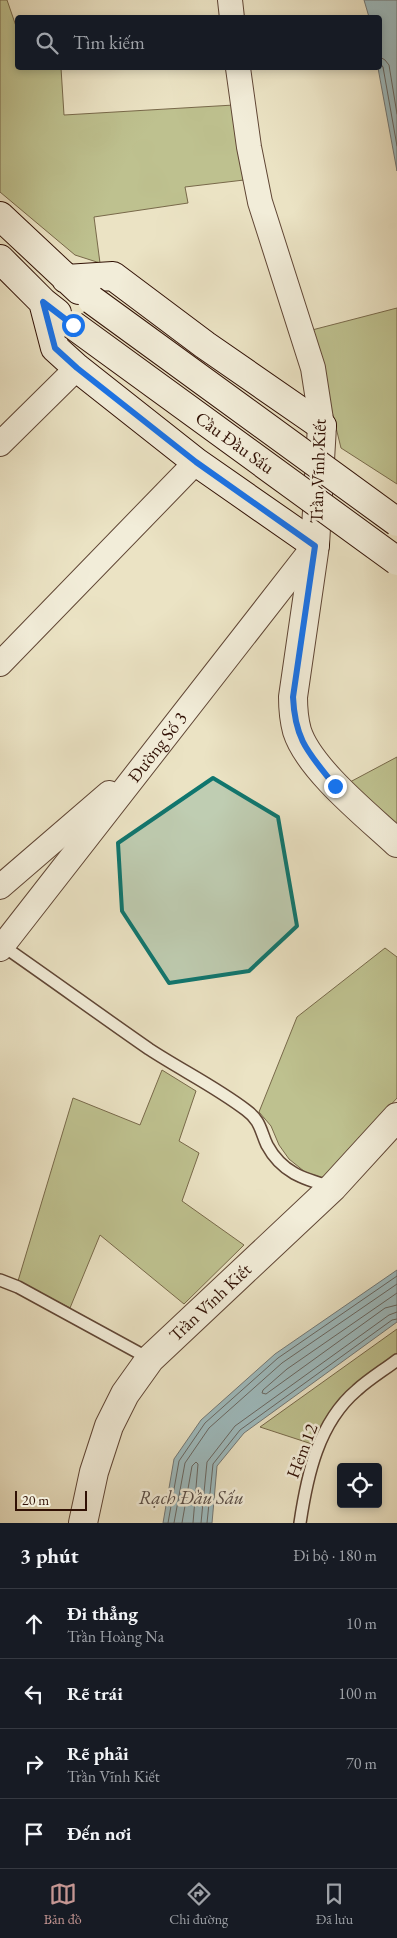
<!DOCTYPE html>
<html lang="vi">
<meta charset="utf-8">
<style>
body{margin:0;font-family:"EB Garamond",serif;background:#242831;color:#f1f3f6}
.controls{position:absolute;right:15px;bottom:15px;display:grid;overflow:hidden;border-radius:5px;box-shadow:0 2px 8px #0003}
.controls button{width:45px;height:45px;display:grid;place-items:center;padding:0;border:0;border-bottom:1px solid #363941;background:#171b24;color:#f1f3f6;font:25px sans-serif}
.scale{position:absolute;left:15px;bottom:12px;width:72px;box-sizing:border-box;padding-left:5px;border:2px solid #311105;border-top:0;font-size:14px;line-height:18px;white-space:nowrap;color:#311105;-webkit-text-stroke:4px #f2edd9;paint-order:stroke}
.stop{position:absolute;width:15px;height:15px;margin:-11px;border:4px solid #1a73e8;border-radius:50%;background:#fff}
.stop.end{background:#1a73e8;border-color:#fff;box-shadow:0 1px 5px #0008}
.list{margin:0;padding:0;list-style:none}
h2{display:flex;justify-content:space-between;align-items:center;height:65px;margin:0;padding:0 20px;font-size:21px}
h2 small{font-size:16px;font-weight:400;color:#9ea1a6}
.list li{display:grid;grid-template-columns:32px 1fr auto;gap:15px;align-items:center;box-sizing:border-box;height:70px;padding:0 20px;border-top:1px solid #363941}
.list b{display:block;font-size:19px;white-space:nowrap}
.list p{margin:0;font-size:16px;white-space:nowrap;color:#9ea1a6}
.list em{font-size:16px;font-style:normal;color:#9ea1a6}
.icon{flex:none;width:28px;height:28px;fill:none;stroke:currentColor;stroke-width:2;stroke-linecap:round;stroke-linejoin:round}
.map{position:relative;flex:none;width:397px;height:1523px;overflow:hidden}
.search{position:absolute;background:#171b24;box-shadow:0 2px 8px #0003;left:15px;right:15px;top:15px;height:55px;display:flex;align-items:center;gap:12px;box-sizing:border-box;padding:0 18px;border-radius:5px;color:#9ea1a6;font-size:19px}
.sheet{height:345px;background:#171b24}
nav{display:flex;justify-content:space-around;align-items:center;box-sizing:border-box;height:70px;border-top:1px solid #363941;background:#171b24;font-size:14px;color:#9ea1a6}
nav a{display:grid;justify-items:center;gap:2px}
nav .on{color:#c59692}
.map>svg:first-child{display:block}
</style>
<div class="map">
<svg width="397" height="1523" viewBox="0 0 397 1523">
<rect width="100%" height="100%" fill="#ebe3c4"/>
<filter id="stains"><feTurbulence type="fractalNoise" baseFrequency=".004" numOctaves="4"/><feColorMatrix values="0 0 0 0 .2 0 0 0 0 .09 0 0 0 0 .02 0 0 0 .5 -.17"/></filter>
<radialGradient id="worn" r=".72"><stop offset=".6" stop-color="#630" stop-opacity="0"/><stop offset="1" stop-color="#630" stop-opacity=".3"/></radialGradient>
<!-- green -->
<path fill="#bec18f" stroke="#78694a" d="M0 0H7L17 29 18 68H61L64 115 234 105 244 180 185 187 188 203 94 217 100 263 75 255 0 192Z
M397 308V484L341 448 312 330Z
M397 757V826L350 782Z
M385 948 397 957V1098L346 1154 328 1180 305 1172 289 1159 279 1145 271 1126 259 1112 297 1017Z
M162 1070 196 1091 179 1141 199 1153 182 1201 244 1245 184 1304 100 1235 70 1308 18 1281 73 1098 140 1125Z
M397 1329V1354L350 1390 329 1413 315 1445 260 1427Z"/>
<!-- water -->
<path fill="#9dbbbf" stroke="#727775" d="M364 0H397V171L378 68H380V18L369 17Z
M397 1270V1322L244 1433 217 1466 212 1523H163L174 1459 201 1420 275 1354Z"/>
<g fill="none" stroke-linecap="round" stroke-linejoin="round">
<!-- shore -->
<path stroke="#676662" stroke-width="1" d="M380 57 385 60 389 65 397 114
M380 63 383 67 397 146
M397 1293 287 1369 263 1390 262 1393 266 1394 385 1308 397 1305
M168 1523 179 1461 205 1423 278 1358 397 1276
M174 1523 185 1463 209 1428 282 1363 397 1284
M182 1523 192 1466 196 1462 198 1464 193 1523
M201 1523 207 1462 235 1426 389 1315 397 1312
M207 1523 213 1464 240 1430 392 1320 397 1319"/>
<!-- service casing -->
<g stroke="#604635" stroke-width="14">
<path id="service" d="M3 946C52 980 100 1015 149 1049 181 1070 216 1087 246 1110 261 1121 260 1130 267 1145 282 1173 304 1179 332 1187
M0 1280 18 1287 150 1359
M300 1523C307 1476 318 1423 357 1390 369 1379 384 1370 397 1360"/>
</g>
<!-- minor casing -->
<g stroke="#604635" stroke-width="26">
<g id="minor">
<path d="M230 0 232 18"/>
<path d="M238 68 249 147 260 202 313 368 322 426"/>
<path d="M0 444 77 368"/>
<path d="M0 664 196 462"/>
<path d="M0 887 109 793"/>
<path id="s1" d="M0 949 315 545"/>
</g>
</g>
<!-- tertiary casing -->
<g stroke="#604635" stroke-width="30">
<g id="tertiary">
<path d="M322 426 315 545 293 697C293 709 294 720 297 731 309 769 368 816 397 843"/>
<path id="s2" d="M83 1523 94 1472 109 1426 125 1394 150 1359 333 1187 397 1117"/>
</g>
</g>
<!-- secondary casing -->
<g stroke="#311105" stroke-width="30">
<path id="secondary" d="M0 216 79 290
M0 259 43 302 57 313
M66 279 113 276 205 345 322 426
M43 302 55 348 77 368 196 462 315 545"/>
</g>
<!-- service -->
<use href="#service" stroke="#f2edd9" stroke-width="11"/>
<!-- minor -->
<use href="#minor" stroke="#f2edd9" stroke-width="24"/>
<!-- tertiary -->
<use href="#tertiary" stroke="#f2edd9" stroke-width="28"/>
<!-- secondary -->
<use href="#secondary" stroke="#f2edd9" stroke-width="28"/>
<!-- secondary-bridge casing -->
<g stroke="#311105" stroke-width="30" stroke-linecap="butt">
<g id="secondary-bridge">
<path d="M92 300 397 522"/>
<path id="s3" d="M73 325 397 561"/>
</g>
</g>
<!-- secondary-bridge -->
<use href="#secondary-bridge" stroke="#f2edd9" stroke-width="28"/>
</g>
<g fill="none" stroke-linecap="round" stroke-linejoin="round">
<!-- route -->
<path stroke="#1a73e8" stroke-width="6" d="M73 325 43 302 55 348 77 368 196 462 315 546 293 697C295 741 309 753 335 786"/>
</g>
<!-- marked area -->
<path fill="#0f766e" fill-opacity="0.2" stroke="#0f766e" stroke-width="4" stroke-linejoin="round" d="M213 778 278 817 297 926 249 971 169 983 122 911 118 843Z"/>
<g text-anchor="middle" stroke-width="5" stroke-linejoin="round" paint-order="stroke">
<!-- street labels -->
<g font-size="18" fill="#311105" stroke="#f2edd9">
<text dy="6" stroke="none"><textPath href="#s3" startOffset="200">Cầu Đầu Sấu</textPath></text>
<text transform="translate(318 471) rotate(-88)" y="6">Trần Vĩnh Kiết</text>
<text dy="6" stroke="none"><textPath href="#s1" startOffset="256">Đường Số 3</textPath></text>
<text dy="6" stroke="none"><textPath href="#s2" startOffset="262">Trần Vĩnh Kiết</textPath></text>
<text transform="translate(302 1451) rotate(-69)" y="6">Hẻm 12</text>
</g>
<!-- water labels -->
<g font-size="19" font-style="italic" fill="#574c46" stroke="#f2edd9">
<text x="191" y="1504">Rạch Đầu Sấu</text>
</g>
</g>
<rect width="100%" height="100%" filter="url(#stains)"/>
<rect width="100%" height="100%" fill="url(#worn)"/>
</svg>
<div class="controls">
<button><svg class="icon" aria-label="locate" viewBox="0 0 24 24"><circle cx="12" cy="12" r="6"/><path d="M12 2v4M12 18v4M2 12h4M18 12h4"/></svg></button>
</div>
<div class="scale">20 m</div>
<div class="stop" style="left:73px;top:325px"></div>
<div class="stop end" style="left:335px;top:786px"></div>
<div class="search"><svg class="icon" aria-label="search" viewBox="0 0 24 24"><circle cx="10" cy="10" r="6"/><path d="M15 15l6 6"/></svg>Tìm kiếm</div>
</div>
<section class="sheet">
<h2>3 phút<small>Đi bộ · 180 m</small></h2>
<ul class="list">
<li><svg class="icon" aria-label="ahead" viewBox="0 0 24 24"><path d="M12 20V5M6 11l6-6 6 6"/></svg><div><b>Đi thẳng</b><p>Trần Hoàng Na</p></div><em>10 m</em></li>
<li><svg class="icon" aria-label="left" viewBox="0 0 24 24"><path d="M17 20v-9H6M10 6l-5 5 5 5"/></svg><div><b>Rẽ trái</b></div><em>100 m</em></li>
<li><svg class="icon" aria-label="right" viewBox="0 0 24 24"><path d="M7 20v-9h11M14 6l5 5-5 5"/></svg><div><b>Rẽ phải</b><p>Trần Vĩnh Kiết</p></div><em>70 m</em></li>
<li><svg class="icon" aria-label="arrive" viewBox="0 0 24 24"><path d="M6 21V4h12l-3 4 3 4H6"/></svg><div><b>Đến nơi</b></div></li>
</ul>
</section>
<nav>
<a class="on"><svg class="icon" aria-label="map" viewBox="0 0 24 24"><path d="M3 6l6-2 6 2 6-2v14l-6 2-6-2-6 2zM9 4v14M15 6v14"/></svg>Bản đồ</a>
<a><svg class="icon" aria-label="directions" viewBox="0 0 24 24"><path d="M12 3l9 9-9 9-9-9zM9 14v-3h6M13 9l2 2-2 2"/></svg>Chỉ đường</a>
<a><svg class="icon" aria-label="saved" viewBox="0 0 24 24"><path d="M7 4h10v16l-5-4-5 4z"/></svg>Đã lưu</a>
</nav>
